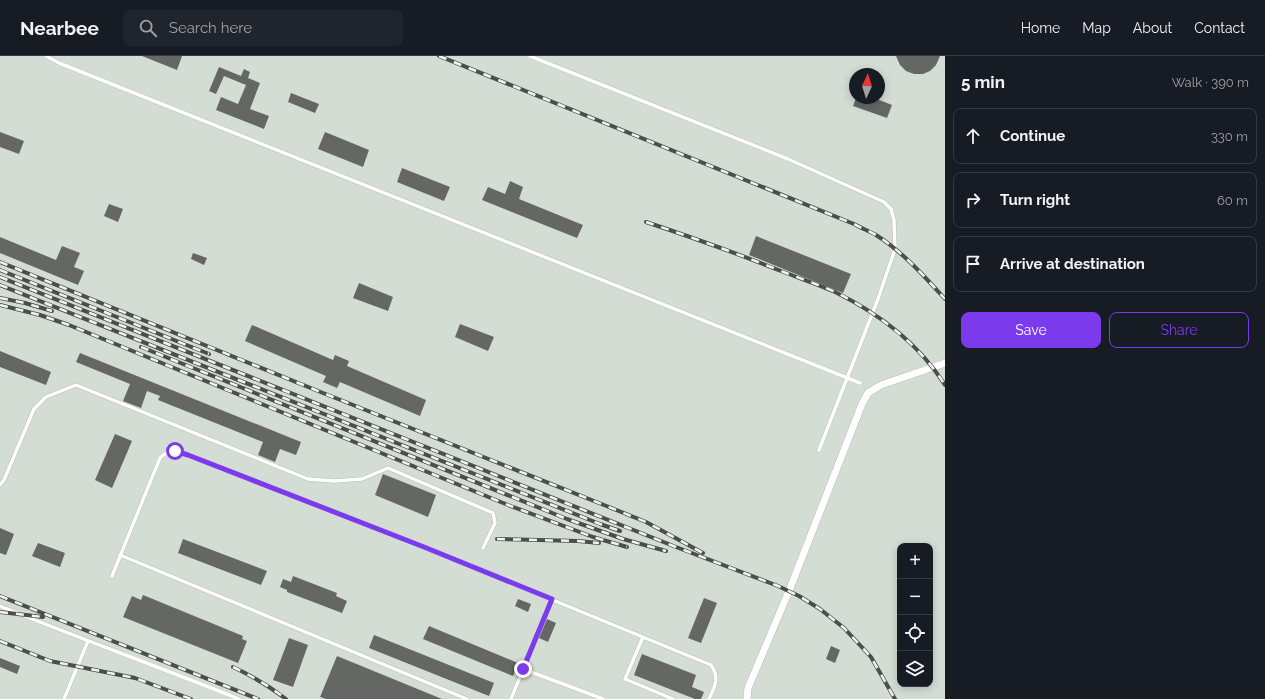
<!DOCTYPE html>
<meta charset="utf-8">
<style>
body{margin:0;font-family:Raleway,sans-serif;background:#20242c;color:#f1f3f6}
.controls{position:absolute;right:12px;bottom:12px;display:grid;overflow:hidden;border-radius:8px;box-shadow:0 2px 10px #0003}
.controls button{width:36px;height:36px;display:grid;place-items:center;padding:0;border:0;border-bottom:1px solid #363941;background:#171b24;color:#f1f3f6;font:20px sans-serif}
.compass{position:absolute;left:849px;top:12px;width:36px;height:36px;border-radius:50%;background:#171b24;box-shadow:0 2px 10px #0003;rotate:4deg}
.stop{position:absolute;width:12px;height:12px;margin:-9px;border:3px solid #7c3aed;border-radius:50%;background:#fff}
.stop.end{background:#7c3aed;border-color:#fff;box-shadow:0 1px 4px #0008}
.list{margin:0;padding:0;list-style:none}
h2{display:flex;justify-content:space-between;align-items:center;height:52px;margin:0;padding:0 16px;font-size:17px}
h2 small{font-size:13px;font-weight:400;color:#9ea1a6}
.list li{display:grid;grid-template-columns:26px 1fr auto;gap:12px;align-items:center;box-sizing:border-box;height:56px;margin:0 8px 8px;padding:0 8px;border:1px solid #363941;border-radius:8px}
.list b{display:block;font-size:15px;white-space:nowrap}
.list em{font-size:13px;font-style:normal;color:#9ea1a6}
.actions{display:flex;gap:8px;padding:12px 16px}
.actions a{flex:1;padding:9px 0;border:1px solid #7c3aed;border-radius:8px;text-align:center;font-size:14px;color:#7c3aed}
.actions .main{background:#7c3aed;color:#fff}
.icon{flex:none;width:22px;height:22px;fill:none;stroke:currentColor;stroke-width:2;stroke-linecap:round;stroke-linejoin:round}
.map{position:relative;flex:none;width:945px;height:643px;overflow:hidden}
header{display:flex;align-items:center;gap:24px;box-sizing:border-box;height:56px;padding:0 20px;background:#171b24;border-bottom:1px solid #363941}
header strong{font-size:19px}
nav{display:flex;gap:22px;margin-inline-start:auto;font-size:14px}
.search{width:280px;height:36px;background:#20242c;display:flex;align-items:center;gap:10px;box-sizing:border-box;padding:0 14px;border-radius:8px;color:#9ea1a6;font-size:15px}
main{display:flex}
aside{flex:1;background:#171b24}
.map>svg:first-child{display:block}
</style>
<header>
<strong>Nearbee</strong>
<div class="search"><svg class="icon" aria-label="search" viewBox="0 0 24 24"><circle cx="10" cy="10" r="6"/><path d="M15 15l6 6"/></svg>Search here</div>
<nav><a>Home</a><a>Map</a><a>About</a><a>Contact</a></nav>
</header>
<main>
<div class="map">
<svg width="945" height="643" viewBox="0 0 945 643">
<rect width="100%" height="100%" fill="#e4e7e4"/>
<!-- built -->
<path fill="#d4ddd4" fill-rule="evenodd" d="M0 0H945V643H0ZM855 18H879V42H855ZM900 490H930V628H900Z"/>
<!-- building -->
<path fill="#646764" d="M142 0H182L177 14Z
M896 0H940L936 9 930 15 923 18H914L906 15 900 9Z
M219 11 241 20 244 13 250 16 248 22 260 27 250 53 269 60 264 73 216 54 221 41 238 48 246 29 224 20 216 38 209 35Z
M291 37 319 48 315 57 288 46Z
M856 42H874L892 49 887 62 853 50Z
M0 76 24 85 19 98 0 91Z
M325 76 369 94 363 111 318 93Z
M402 112 450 131 444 145 397 126Z
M510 125 523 131 519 143 583 169 577 182 482 144 488 131 505 138Z
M109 148 123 153 118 166 104 160Z
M756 180 851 218 843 237 749 199Z
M0 181 56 204 62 190 80 197 74 211 84 215 78 229 0 197Z
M193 197 207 202 204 209 191 203Z
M359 227 393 241 388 255 353 242Z
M460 268 494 281 488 295 455 281Z
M252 269 333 304 335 299 349 305 347 310 426 344 420 360 340 326 337 332 323 326 326 320 245 285Z
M0 295 51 316 46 329 0 311Z
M80 297 301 386 296 399 280 393 275 406 258 399 263 386 158 344 160 340 147 335 141 352 123 345 130 328 76 306Z
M115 378 132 385 112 432 95 424Z
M383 418 436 439 428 461 375 439Z
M0 472 14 478 6 499 0 497Z
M183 483 267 515 261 529 178 497Z
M38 487 65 497 60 511 32 500Z
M293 520 337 537 336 540 347 545 342 557 287 536V534L280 531 283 523 291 526Z
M143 539 243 580 242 583 247 585 238 607 123 561 132 540 141 544Z
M704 542 717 547 701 587 688 582Z
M518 543 531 548 528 556 515 550Z
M547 563 556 567 548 586 539 582Z
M429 570 518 607 513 620 423 583Z
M374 579 494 627 489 640 369 592Z
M289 582 308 589 293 631 273 624Z
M831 590 840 594 835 607 826 603Z
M642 598 696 619 692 631 704 636 701 643H695L634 619Z
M337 600 442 643H326L320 641Z
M0 602 20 610 17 618 0 611Z"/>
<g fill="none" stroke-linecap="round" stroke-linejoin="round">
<!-- lane casing -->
<g stroke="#b8bbb8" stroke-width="4.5">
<path id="lane" d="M46 0 59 7 860 327
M530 0 788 103 884 146 891 153 894 164 895 193 878 243 819 394
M0 429 4 424 34 353 46 341 76 329 308 423 334 425 362 423 388 412 493 457 495 467 483 492
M120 499 467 643
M112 520 160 402C170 392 175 395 188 399L424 491 711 609C720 622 715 630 709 643
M0 550C79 582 159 611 239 643
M643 581 625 623 673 643
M523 613 603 643
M64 643 88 585
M511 643 552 543"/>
</g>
<!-- street casing -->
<g stroke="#b8bbb8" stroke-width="8">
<path id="street" d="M747 643 748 632 789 535 862 348 868 337 881 329 945 307"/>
</g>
<!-- lane -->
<use href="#lane" stroke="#fff" stroke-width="3.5"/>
<!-- street -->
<use href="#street" stroke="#fff" stroke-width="7"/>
<!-- rail casing -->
<g stroke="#4c4e4c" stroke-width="4">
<path id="rail" d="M439 0 854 168C861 172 869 175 876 179 903 196 924 220 945 243
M646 166C691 181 736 197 781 215 799 222 817 228 835 236 878 257 919 288 945 329
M0 206 323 337 604 449 646 466 703 497
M0 214 209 298
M0 221 676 491 778 530 799 540 820 553 844 572 871 601 895 643
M0 229 600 468 620 475
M0 242 25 247 52 255
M0 249 40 259 69 269 508 449 593 481 627 491
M141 291 567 463 623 483 666 495
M497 483 578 485 599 487
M0 540 258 643
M0 556 43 561
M0 585 50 605 135 622 191 643
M233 611C252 620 269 630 286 643"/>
</g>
<!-- rail -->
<use href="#rail" stroke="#f2f4f1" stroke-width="2.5" stroke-dasharray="8" stroke-linecap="butt"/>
</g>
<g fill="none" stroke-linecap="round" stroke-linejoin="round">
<!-- route -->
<path stroke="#7c3aed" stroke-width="5" d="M175 395 188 399 424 491 552 543 523 613"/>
</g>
</svg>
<div class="controls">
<button>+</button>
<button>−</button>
<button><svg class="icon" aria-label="locate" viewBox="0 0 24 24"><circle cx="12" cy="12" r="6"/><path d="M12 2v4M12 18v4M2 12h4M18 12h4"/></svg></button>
<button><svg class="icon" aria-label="layers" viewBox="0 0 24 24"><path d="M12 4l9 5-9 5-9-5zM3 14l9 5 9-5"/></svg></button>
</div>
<svg class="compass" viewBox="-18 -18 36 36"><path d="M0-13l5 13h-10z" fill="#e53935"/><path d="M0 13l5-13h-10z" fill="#9ea1a6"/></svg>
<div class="stop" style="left:175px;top:395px"></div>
<div class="stop end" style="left:523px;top:613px"></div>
</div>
<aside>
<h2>5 min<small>Walk · 390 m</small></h2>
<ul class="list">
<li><svg class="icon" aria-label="ahead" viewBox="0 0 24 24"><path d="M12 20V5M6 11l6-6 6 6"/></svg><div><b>Continue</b></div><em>330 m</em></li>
<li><svg class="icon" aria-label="right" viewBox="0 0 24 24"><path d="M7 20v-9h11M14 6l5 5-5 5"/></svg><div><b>Turn right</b></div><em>60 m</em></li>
<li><svg class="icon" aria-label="arrive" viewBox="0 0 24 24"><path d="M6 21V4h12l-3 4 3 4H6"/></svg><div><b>Arrive at destination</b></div></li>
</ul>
<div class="actions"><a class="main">Save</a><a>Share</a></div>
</aside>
</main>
